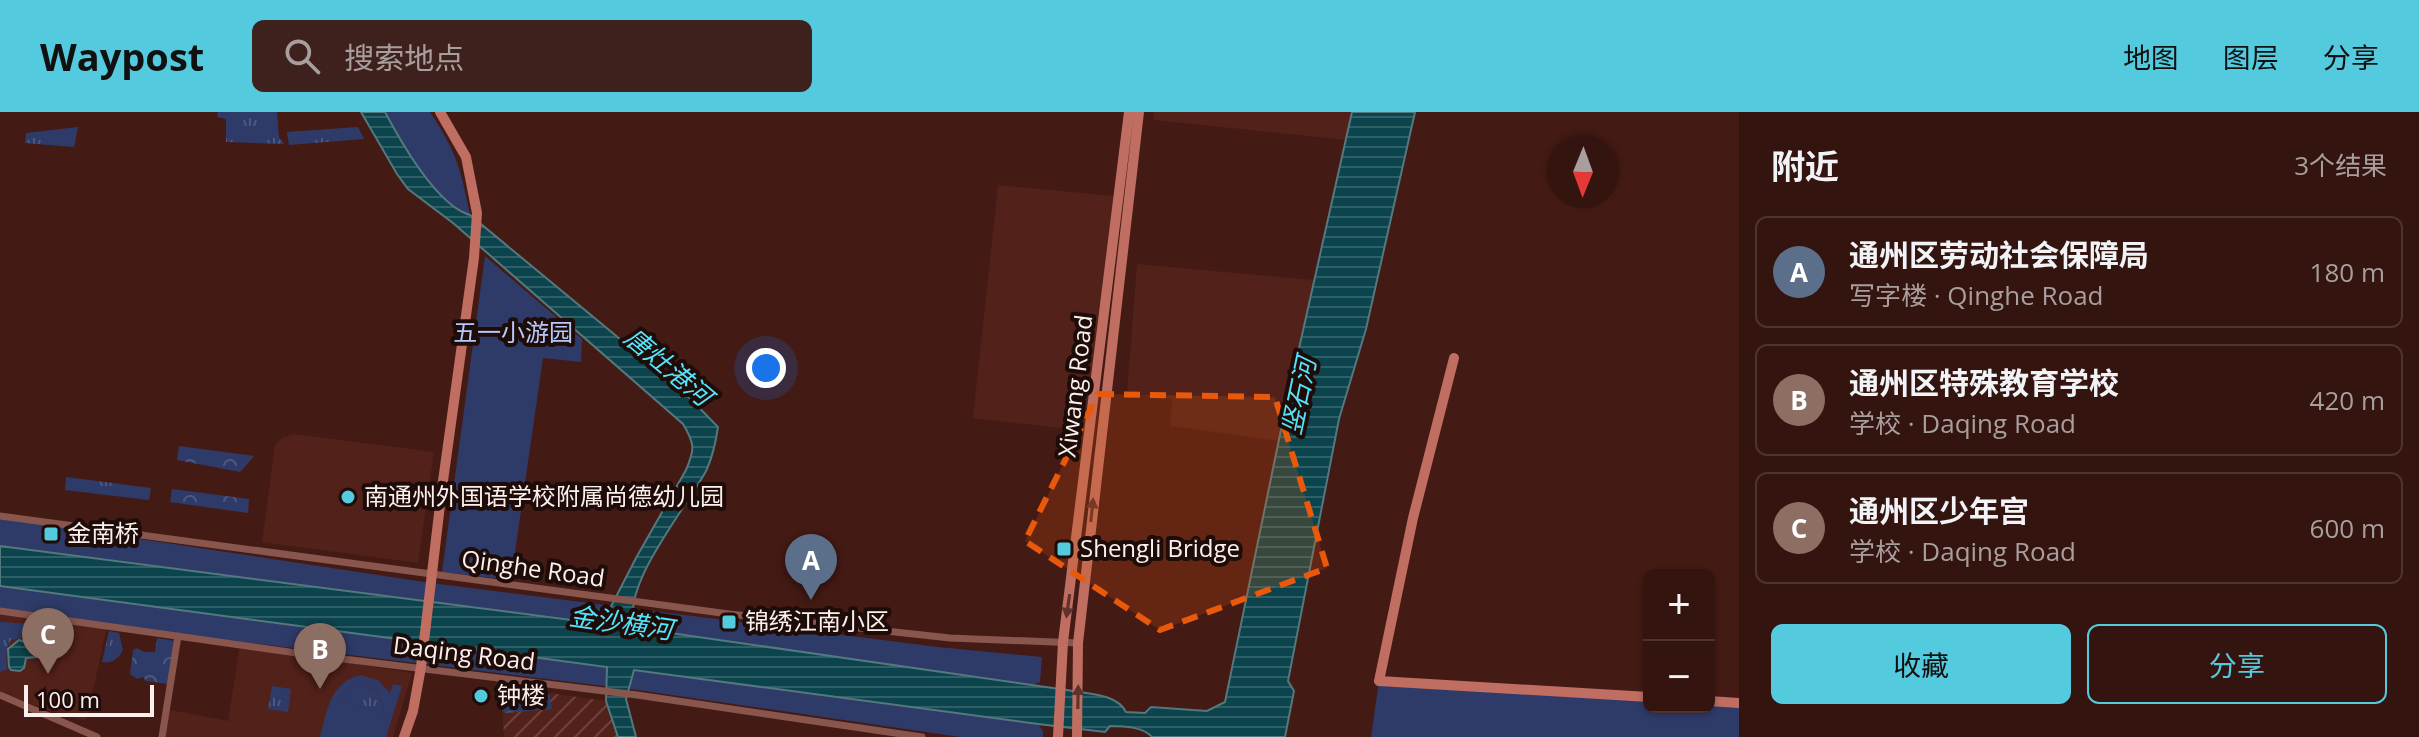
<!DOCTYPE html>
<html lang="zh">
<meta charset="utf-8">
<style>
body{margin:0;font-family:"Open Sans","Noto Sans SC",sans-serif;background:#3e211d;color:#f1f3f6}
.controls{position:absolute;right:24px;bottom:24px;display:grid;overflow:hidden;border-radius:12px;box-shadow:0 2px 6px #0004}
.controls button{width:72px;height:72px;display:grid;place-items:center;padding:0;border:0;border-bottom:2px solid #4e332f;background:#33140f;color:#f1f3f6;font:40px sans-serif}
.compass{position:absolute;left:1547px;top:24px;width:72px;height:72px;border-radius:50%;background:#33140f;box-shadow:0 2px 6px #0004;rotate:181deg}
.scale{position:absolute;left:24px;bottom:20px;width:130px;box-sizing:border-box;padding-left:8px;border:4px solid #fcf0ee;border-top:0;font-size:22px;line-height:28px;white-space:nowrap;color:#fcf0ee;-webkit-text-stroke:6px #1e0c09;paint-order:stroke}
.you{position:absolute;left:766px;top:256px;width:28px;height:28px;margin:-20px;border:6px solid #fff;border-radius:50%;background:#1a73e8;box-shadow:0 0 0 12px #1a73e833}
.badge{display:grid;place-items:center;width:52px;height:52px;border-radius:50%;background:#54cade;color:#fff;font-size:26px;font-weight:700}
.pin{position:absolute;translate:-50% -66px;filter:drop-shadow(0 2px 4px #0008)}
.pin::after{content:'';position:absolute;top:42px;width:28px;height:24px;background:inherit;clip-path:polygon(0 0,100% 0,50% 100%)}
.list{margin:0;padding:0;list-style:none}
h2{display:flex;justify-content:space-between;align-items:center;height:104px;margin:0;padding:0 32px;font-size:34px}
h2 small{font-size:26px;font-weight:400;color:#a99e9e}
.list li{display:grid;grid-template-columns:52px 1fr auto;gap:24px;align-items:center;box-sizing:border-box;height:112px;margin:0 16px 16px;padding:0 16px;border:2px solid #4e332f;border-radius:12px}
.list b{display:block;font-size:30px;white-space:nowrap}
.list p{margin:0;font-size:26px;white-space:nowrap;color:#a99e9e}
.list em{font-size:26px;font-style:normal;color:#a99e9e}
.actions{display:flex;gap:16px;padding:24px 32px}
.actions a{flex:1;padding:18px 0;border:2px solid #54cade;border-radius:12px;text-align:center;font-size:28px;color:#54cade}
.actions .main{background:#54cade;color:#111}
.icon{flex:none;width:44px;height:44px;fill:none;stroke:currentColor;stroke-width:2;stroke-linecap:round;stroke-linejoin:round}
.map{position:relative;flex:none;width:1739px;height:625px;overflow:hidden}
header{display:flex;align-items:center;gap:48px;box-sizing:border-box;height:112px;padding:0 40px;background:#54cade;color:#111}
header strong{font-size:38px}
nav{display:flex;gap:44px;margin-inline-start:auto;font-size:28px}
.search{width:560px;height:72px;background:#3e211d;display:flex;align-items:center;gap:20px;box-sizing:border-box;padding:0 28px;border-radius:12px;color:#a99e9e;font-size:30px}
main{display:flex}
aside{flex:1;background:#33140f}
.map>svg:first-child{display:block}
</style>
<header>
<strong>Waypost</strong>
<div class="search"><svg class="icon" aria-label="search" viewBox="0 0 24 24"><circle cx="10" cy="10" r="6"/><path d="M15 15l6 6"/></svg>搜索地点</div>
<nav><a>地图</a><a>图层</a><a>分享</a></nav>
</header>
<main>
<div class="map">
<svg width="1739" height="625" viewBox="0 0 1739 625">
<defs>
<pattern id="industrial-furrows" width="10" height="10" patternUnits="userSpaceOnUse" patternTransform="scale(2)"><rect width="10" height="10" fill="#52211a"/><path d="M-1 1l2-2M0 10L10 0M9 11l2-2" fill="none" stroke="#6c423c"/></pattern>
<pattern id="grass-tufts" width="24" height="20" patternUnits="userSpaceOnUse" patternTransform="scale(2)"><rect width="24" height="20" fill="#2e3b68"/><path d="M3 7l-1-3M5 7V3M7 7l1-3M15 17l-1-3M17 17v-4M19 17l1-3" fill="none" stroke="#4d587e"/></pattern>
<pattern id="forest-crowns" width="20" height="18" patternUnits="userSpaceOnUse" patternTransform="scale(2)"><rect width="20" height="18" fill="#2e3b68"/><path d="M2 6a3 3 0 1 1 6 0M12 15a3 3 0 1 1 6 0" fill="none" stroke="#4d587e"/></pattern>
<pattern id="water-rules" width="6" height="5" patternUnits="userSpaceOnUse" patternTransform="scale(2)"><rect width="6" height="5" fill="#0c444d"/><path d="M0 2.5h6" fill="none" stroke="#305f67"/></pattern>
</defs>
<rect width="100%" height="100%" fill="#441a14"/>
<!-- built -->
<path fill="#52211a" d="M1154 0H1352L1346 28 1153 8Z
M998 73 1114 84 1085 319 973 306Z
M1137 152 1315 168 1279 329 1170 314 1172 287 1127 281Z
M294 322 434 340 418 451 262 430 275 333 283 325Z
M0 498 107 514 87 607 83 608 41 596 0 579Z
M240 533 412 561 393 625H162L166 597 228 609Z"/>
<!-- industrial -->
<path fill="url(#industrial-furrows)" d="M506 575 606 589 618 625H504L502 594Z"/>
<!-- grass -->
<path fill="url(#grass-tufts)" d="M218 0H277L279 25 284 32 226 30V7L217 5Z
M78 15 74 35 25 31 26 21Z
M358 15 364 27 289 33 287 20Z
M66 365 151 376 149 388 65 378Z
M0 510 52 513 55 521 60 525 56 532 55 552 46 548 47 538 44 530 20 526 11 528C5 537 6 547 7 557L0 560Z
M109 519 119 521 123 538C118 547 112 552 102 550Z
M355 573C376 573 382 582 384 602L340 588 343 581Z
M272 574 291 577 288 600 268 597Z"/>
<!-- forest -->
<path fill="url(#forest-crowns)" d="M179 334 254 344 240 360 177 348Z
M172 377 249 387 248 401 170 390Z
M157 526 175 529 168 572 146 569 143 565 137 567 130 562 133 538 137 536 144 540H155Z
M506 575 549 581 552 597 504 601 502 594Z"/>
<!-- park -->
<path fill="#2e3b68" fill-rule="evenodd" d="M385 0H430C456 39 461 57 470 103 436 93 401 30 385 0Z
M485 144 582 227 581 250 543 246 511 468 442 460Z
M0 406 431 471 938 535 1042 545 1040 570 1031 573 636 516 0 434Z
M0 474 1038 612 1043 619V625H960L638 578 63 508 0 499Z
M361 563 379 569 390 581 393 572 402 574 386 625H320C327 599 330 570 361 563ZM355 573C376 573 382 581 384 601L340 588 343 581Z
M1379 569 1649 585V595H1709V589L1739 591V625H1371Z"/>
<!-- water -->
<path fill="url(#water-rules)" stroke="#54787d" stroke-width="2" d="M361 0H385C401 30 436 93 470 103L684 280 718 315C716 329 713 343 707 357 688 395 617 477 636 516L1067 578C1086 582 1117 581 1126 600L1145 601 1151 595 1207 599 1225 590 1283 308 1352 0H1415L1366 217 1339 307 1288 569 1294 579 1285 625H1152C1142 614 1125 615 1110 614L1105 620 1038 612 634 558 626 587 636 625H618L606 589 607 555 0 474V434L602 512 636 446 686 358C695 337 695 332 683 312L453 111 408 77 397 62Z
M19 528 30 532 38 530 43 533 45 540 38 545 26 546 24 556 20 559 11 558 9 555 8 537Z"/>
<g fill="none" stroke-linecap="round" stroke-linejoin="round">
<!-- street -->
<path stroke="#89564e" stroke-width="7" d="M0 404 729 502 950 526 1078 531
M0 499 311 543 637 583 922 625
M0 583 97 625
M162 625 178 524"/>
<!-- secondary -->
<path stroke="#bf6e61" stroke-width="10" d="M1454 246 1413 406 1379 569 1649 585
M1709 589 1739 591
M404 625 413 599 421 555 442 376 474 146 477 101 466 45 440 0
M1058 625 1063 530 1129 0
M1077 625 1078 531 1139 0"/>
</g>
<!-- one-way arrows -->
<defs><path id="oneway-solid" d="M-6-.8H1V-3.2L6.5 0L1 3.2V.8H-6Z" transform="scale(2)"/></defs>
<g fill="#5e332c">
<use href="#oneway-solid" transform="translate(1092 398) rotate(-84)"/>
<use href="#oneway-solid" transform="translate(1068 494) rotate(98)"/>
<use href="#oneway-solid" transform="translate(1078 585) rotate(-89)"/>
</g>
<!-- marked area -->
<path fill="#e8590c" fill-opacity="0.2" stroke="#e8590c" stroke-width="6" stroke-dasharray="16 10" stroke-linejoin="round" d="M1098 282 1275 285 1327 456 1160 518 1025 429Z"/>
<!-- markers -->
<g fill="#54cade" stroke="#1e0c09" stroke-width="3">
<circle cx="348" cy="385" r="8"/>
<rect x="43" y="414" width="16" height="16" rx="4"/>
<rect x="1056" y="429" width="16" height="16" rx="4"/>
<rect x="721" y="502" width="16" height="16" rx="4"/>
<circle cx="481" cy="584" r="8"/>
</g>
<g text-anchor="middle" stroke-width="8" stroke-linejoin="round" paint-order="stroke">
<!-- park labels -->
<g font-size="24" fill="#b7c8fb" stroke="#1e0c09">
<text x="513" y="229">五一小游园</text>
</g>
<!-- street labels -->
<g font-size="24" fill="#fcf0ee" stroke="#1e0c09">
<text transform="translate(1076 274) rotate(-83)" y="8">Xiwang Road</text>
<text transform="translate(533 457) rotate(8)" y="8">Qinghe Road</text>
<text transform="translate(464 542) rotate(7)" y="8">Daqing Road</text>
</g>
<!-- poi labels -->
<g font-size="24" fill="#fcf0ee" stroke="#1e0c09" text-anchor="start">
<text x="364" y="393">南通州外国语学校附属尚德幼儿园</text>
<text x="67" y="430">金南桥</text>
<text x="1080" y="445">Shengli Bridge</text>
<text x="745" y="518">锦绣江南小区</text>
<text x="497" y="592">钟楼</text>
</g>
<!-- water labels -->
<g font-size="26" font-style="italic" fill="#55e3fb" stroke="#1e0c09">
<text transform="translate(668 255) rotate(40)" y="9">唐灶港河</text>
<text transform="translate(1299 284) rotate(-78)" y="9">竖石河</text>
<text transform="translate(621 511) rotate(8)" y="9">金沙横河</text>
</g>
</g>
</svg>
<div class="controls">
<button>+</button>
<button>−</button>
</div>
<svg class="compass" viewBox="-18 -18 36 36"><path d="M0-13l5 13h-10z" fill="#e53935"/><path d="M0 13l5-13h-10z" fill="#a99e9e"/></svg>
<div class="scale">100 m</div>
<div class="you"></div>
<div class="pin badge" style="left:811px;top:488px;background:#5c6f8a">A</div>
<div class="pin badge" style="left:320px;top:577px;background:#8d6e63">B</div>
<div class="pin badge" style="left:48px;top:562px;background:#8d6e63">C</div>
</div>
<aside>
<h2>附近<small>3个结果</small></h2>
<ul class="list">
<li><span class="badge" style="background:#5c6f8a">A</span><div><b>通州区劳动社会保障局</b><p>写字楼 · Qinghe Road</p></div><em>180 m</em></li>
<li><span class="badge" style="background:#8d6e63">B</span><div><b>通州区特殊教育学校</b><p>学校 · Daqing Road</p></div><em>420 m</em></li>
<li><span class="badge" style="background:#8d6e63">C</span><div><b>通州区少年宫</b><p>学校 · Daqing Road</p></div><em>600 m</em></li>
</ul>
<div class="actions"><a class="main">收藏</a><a>分享</a></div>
</aside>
</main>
